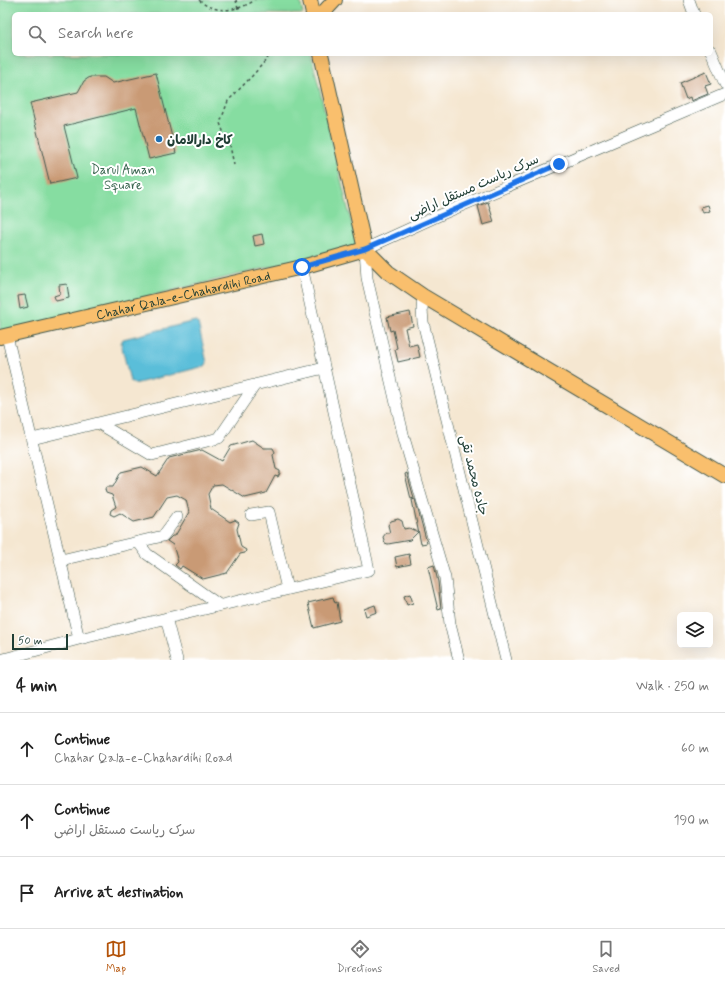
<!DOCTYPE html>
<meta charset="utf-8">
<style>
body{margin:0;font-family:Mynerve,"Playpen Sans Arabic",sans-serif;background:#f6f6f6;color:#222}
.controls{position:absolute;right:12px;bottom:12px;display:grid;overflow:hidden;border-radius:6px;box-shadow:0 4px 16px #0002}
.controls button{width:36px;height:36px;display:grid;place-items:center;padding:0;border:0;border-bottom:1px solid #e0e0e0;background:#fff;color:#222;font:20px sans-serif}
.scale{position:absolute;left:12px;bottom:10px;width:56px;box-sizing:border-box;padding-left:4px;border:2px solid #1f3d34;border-top:0;font-size:11px;line-height:14px;white-space:nowrap;color:#1f3d34;-webkit-text-stroke:3px #fff;paint-order:stroke}
.stop{position:absolute;width:12px;height:12px;margin:-9px;border:3px solid #1a73e8;border-radius:50%;background:#fff}
.stop.end{background:#1a73e8;border-color:#fff;box-shadow:0 1px 4px #0008}
.list{margin:0;padding:0;list-style:none}
h2{display:flex;justify-content:space-between;align-items:center;height:52px;margin:0;padding:0 16px;font-size:17px}
h2 small{font-size:13px;font-weight:400;color:#767676}
.list li{display:grid;grid-template-columns:26px 1fr auto;gap:12px;align-items:center;box-sizing:border-box;height:72px;padding:0 16px;border-top:1px solid #e0e0e0}
.list b{display:block;font-size:15px;white-space:nowrap}
.list p{margin:0;font-size:13px;white-space:nowrap;color:#767676}
.list em{font-size:13px;font-style:normal;color:#767676}
.icon{flex:none;width:22px;height:22px;fill:none;stroke:currentColor;stroke-width:2;stroke-linecap:round;stroke-linejoin:round}
.map{position:relative;flex:none;width:725px;height:660px;overflow:hidden}
.search{position:absolute;background:#fff;box-shadow:0 4px 16px #0002;left:12px;right:12px;top:12px;height:44px;display:flex;align-items:center;gap:10px;box-sizing:border-box;padding:0 14px;border-radius:6px;color:#767676;font-size:15px}
.sheet{height:268px;background:#fff}
nav{display:flex;justify-content:space-around;align-items:center;box-sizing:border-box;height:56px;border-top:1px solid #e0e0e0;background:#fff;font-size:11px;color:#767676}
nav a{display:grid;justify-items:center;gap:2px}
nav .on{color:#b45309}
.map>svg:first-child{display:block}
</style>
<div class="map">
<svg width="725" height="660" viewBox="0 0 725 660">
<rect width="100%" height="100%" fill="#fff"/>
<filter id="ink" filterUnits="userSpaceOnUse"><feTurbulence type="fractalNoise" baseFrequency=".025" numOctaves="2"/><feDisplacementMap in="SourceGraphic" scale="8" xChannelSelector="R" yChannelSelector="G"/><feConvolveMatrix kernelMatrix="1 2 1 2 8 2 1 2 1" color-interpolation-filters="sRGB"/></filter>
<filter id="wash" filterUnits="userSpaceOnUse"><feTurbulence type="fractalNoise" baseFrequency=".012" numOctaves="4" result="noise"/><feDisplacementMap in="SourceGraphic" scale="16" xChannelSelector="R" yChannelSelector="G"/><feGaussianBlur stdDeviation="0.9" result="paint"/><feColorMatrix in="noise" values="0 0 0 0 0 0 0 0 0 0 0 0 0 0 0 0 0 1.4 0 .05"/><feComposite in="paint" operator="in"/></filter>
<g filter="url(#wash)">
<rect width="100%" height="100%" fill="#f5e7d1"/>
<!-- green -->
<path fill="#86dda1" stroke="#528d6a" d="M0 0H300L303 14H14V54H311L357 246 0 332Z"/>
<!-- water -->
<path fill="#5abed9" stroke="#3c7e86" d="M195 321 198 323 207 363 205 366 134 384 130 381 121 343 123 339Z"/>
<g id="blocks">
<!-- building -->
<path fill="#c99a75" d="M706 72 711 84 705 86 708 94 691 101 690 97 686 99 680 83Z
M156 73 176 153 149 159 136 108 64 126 77 178 50 184 30 103 78 92 84 81 90 77H104L113 83Z
M488 202 494 222 483 225 478 206Z
M708 205 710 211 703 213 701 207Z
M262 234 264 244 255 246 253 236Z
M67 284 69 298 56 301 54 296 60 294 59 285Z
M25 295 28 307 20 309 18 296Z
M410 312 413 326 405 328 409 346 417 344 420 357 398 362 395 349 397 348 393 330 390 331 387 317Z
M252 440 264 448H273L275 452 273 455 276 469 280 471V473L278 477 275 476 266 493 245 498 222 484 213 485 208 494 211 509 230 522 235 520 239 523 237 529 241 547 246 550 245 553 240 554 227 573 203 579 182 566 180 569 175 565 178 562 173 545 167 541 172 536H175L189 512 186 500 177 495 167 497 154 517 134 522 120 513 114 516 110 514 111 510 116 507 112 495 106 493 105 489 106 487H113L121 472 142 467 157 476 169 458 202 450 222 461 231 446Z
M407 473 414 498 411 499 405 474Z
M415 499 427 543 421 544 412 500Z
M398 519 402 521 404 529 409 528 418 532 410 540 388 544 385 543 383 537 386 533H390L388 525 391 521Z
M409 554 411 564 397 567 395 557Z
M434 565 438 582 441 609 438 610 428 567Z
M410 594 413 603 407 605 404 596Z
M333 597 335 603 337 602 340 621 314 628 308 603Z
M375 605 377 612 366 616 364 609Z"/>
</g>
</g>
<g filter="url(#ink)">
<use href="#blocks" fill-opacity="0" stroke="#3f564c" stroke-width="1"/>
<g fill="none" stroke-linecap="round" stroke-linejoin="round">
<!-- minor casing -->
<g stroke="#3f564c" stroke-width="12">
<path id="minor" d="M689 0 694 14
M711 51 725 84
M423 296 422 310 423 322 506 660
M7 336 79 639 369 570 302 267
M98 423 152 455 219 438 255 385
M32 439 324 368
M251 515 269 512 287 589
M139 543 147 554 219 605
M61 560 163 536 177 517
M166 618 177 660
M0 660 79 639
M459 660 450 624 445 578 404 438 367 278 365 249 442 214 725 94"/>
</g>
<!-- major casing -->
<g stroke="#3f564c" stroke-width="16">
<g id="major">
<path d="M310 0 313 14"/>
<path d="M322 14 335 0"/>
<path d="M321 54 365 249 388 272 423 296 725 476"/>
<path id="s1" d="M0 337 302 267 365 249"/>
</g>
</g>
<!-- path -->
<path stroke="#3f564c" stroke-width="1.5" stroke-dasharray="3 3" stroke-linecap="butt" d="M199 0C215 15 239 11 255 0
M236 0 239 14
M234 165 228 136 223 131 220 123 228 101 254 74 271 54"/>
<!-- minor -->
<use href="#minor" stroke="#fff" stroke-width="11"/>
<!-- major -->
<use href="#major" stroke="#f9bf6d" stroke-width="14"/>
</g>
</g>
<g fill="none" stroke-linecap="round" stroke-linejoin="round" filter="url(#ink)">
<!-- route -->
<path stroke="#1a73e8" stroke-width="5" d="M302 267 365 249 559 164"/>
</g>
<!-- markers -->
<circle fill="#1f6fb2" stroke="#fff" stroke-width="1.5" cx="159" cy="139" r="4"/>
<g text-anchor="middle" stroke-width="4" stroke-linejoin="round" paint-order="stroke">
<!-- poi labels -->
<g font-size="13" font-weight="bold" fill="#1f3d34" stroke="#fff" text-anchor="start">
<text x="167" y="144">کاخ دارالامان</text>
</g>
<!-- park labels -->
<g font-size="13" fill="#39654f" stroke="#fff">
<text x="123" y="174">Darul Aman<tspan x="123" dy="15">Square</tspan></text>
</g>
<!-- street labels -->
<g font-size="13" fill="#1f3d34" stroke="#fff">
<text transform="translate(473 186) rotate(-24)" y="5">سرک ریاست مستقل اراضی</text>
<text dy="5" stroke="none"><textPath href="#s1" startOffset="188">Chahar Qala-e-Chahardihi Road</textPath></text>
<text transform="translate(475 475) rotate(76)" y="5">جاده محمد تقی</text>
</g>
</g>
</svg>
<div class="controls">
<button><svg class="icon" aria-label="layers" viewBox="0 0 24 24"><path d="M12 4l9 5-9 5-9-5zM3 14l9 5 9-5"/></svg></button>
</div>
<div class="scale">50 m</div>
<div class="stop" style="left:302px;top:267px"></div>
<div class="stop end" style="left:559px;top:164px"></div>
<div class="search"><svg class="icon" aria-label="search" viewBox="0 0 24 24"><circle cx="10" cy="10" r="6"/><path d="M15 15l6 6"/></svg>Search here</div>
</div>
<section class="sheet">
<h2>4 min<small>Walk · 250 m</small></h2>
<ul class="list">
<li><svg class="icon" aria-label="ahead" viewBox="0 0 24 24"><path d="M12 20V5M6 11l6-6 6 6"/></svg><div><b>Continue</b><p>Chahar Qala-e-Chahardihi Road</p></div><em>60 m</em></li>
<li><svg class="icon" aria-label="ahead" viewBox="0 0 24 24"><path d="M12 20V5M6 11l6-6 6 6"/></svg><div><b>Continue</b><p>سرک ریاست مستقل اراضی</p></div><em>190 m</em></li>
<li><svg class="icon" aria-label="arrive" viewBox="0 0 24 24"><path d="M6 21V4h12l-3 4 3 4H6"/></svg><div><b>Arrive at destination</b></div></li>
</ul>
</section>
<nav>
<a class="on"><svg class="icon" aria-label="map" viewBox="0 0 24 24"><path d="M3 6l6-2 6 2 6-2v14l-6 2-6-2-6 2zM9 4v14M15 6v14"/></svg>Map</a>
<a><svg class="icon" aria-label="directions" viewBox="0 0 24 24"><path d="M12 3l9 9-9 9-9-9zM9 14v-3h6M13 9l2 2-2 2"/></svg>Directions</a>
<a><svg class="icon" aria-label="saved" viewBox="0 0 24 24"><path d="M7 4h10v16l-5-4-5 4z"/></svg>Saved</a>
</nav>
